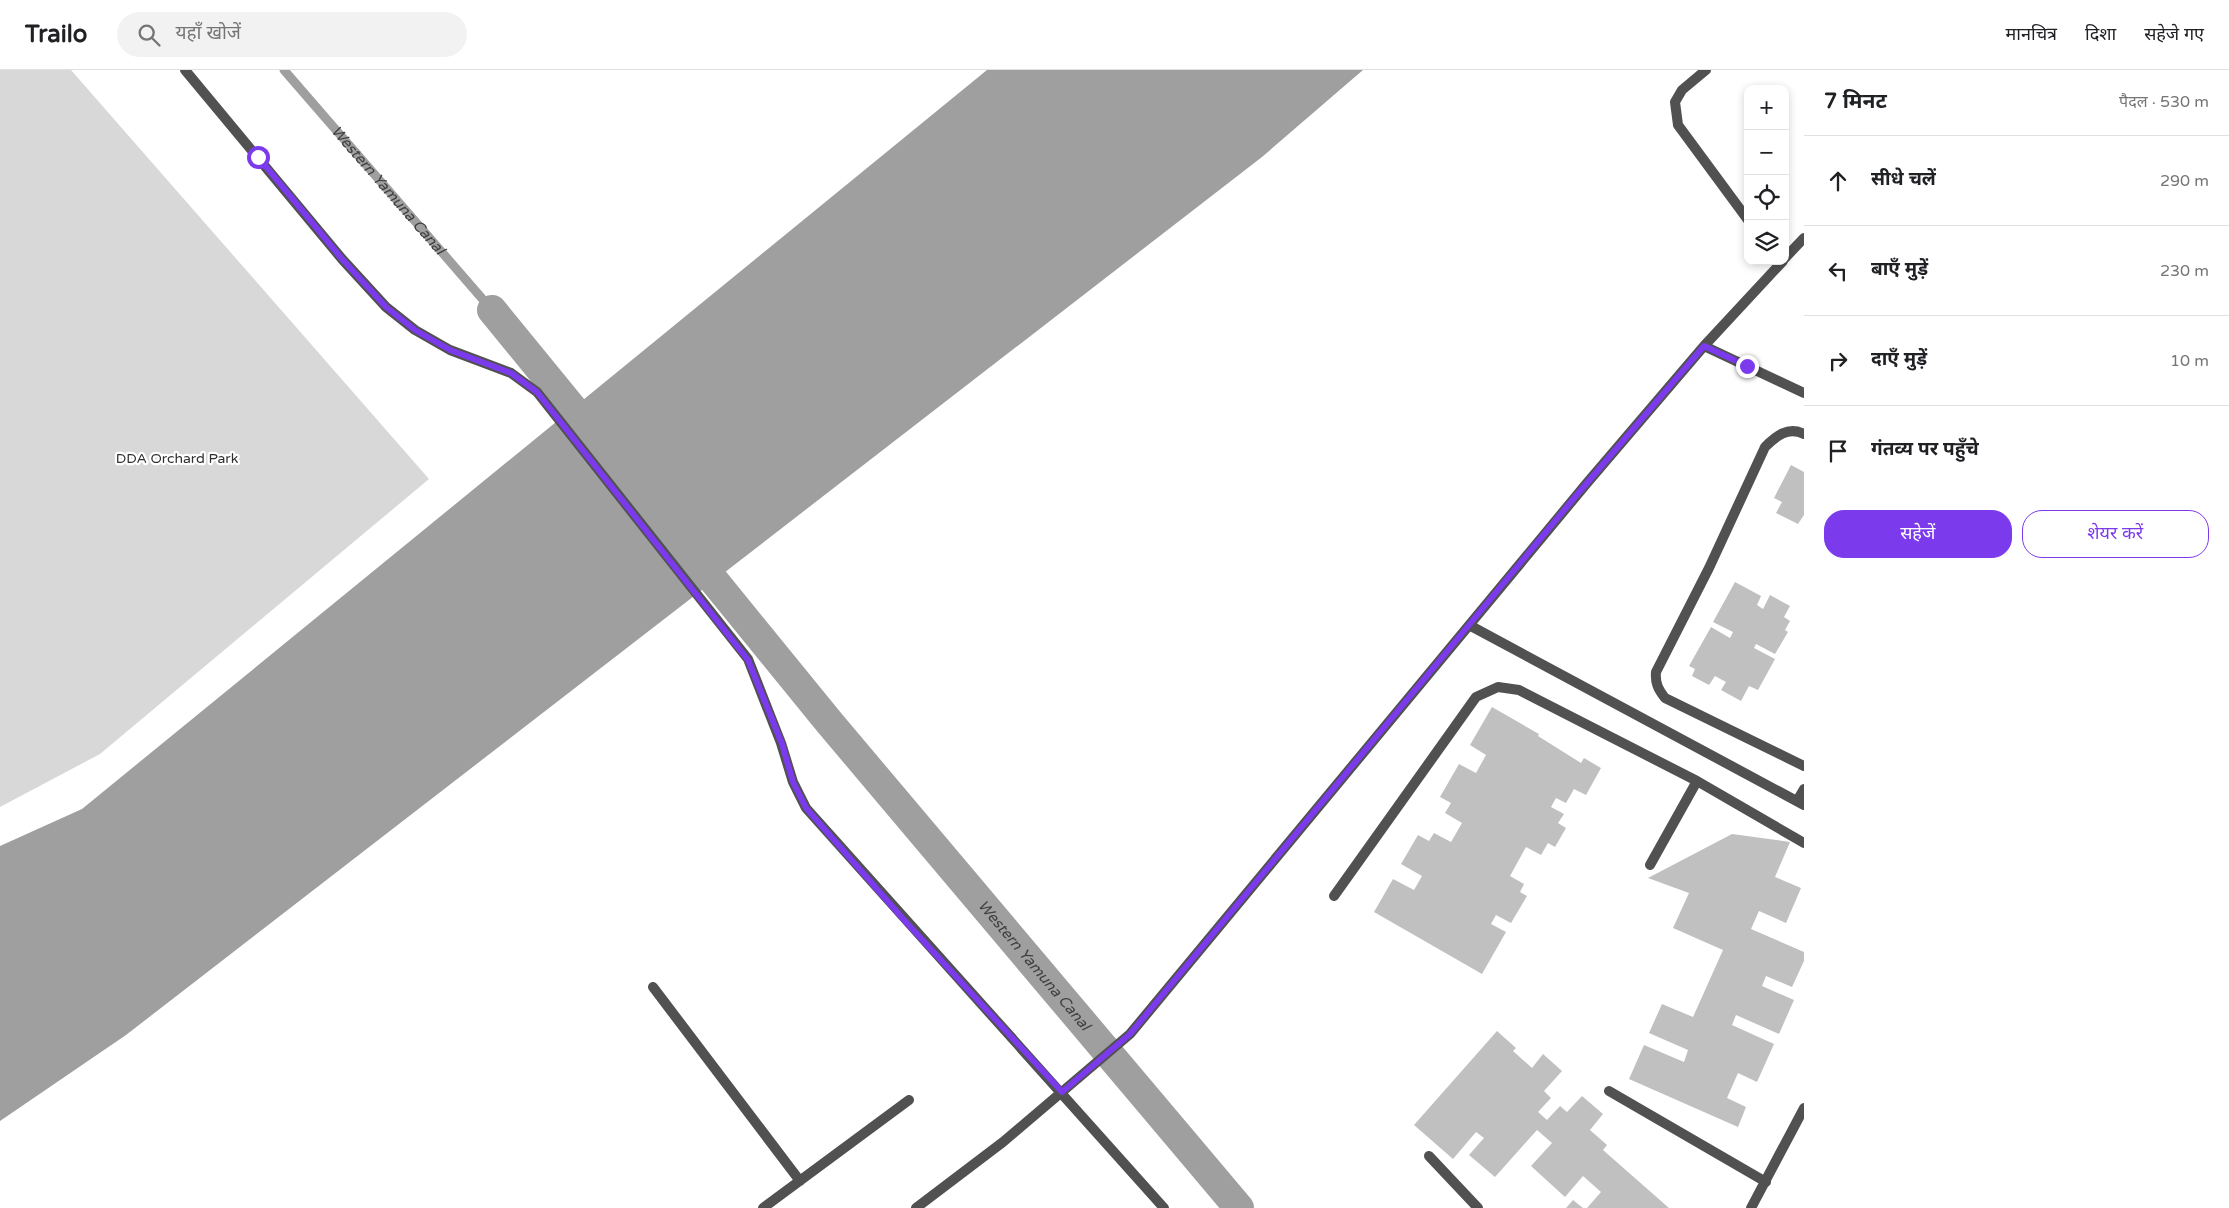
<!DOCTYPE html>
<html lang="hi">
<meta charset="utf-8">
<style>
body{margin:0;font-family:"Varela Round","Noto Sans Devanagari",sans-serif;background:#f2f2f2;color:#202124}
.controls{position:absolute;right:15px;top:15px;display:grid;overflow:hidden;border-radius:10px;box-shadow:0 2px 8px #0003}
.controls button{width:45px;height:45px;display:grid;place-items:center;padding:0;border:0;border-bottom:1px solid #e0e0e0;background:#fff;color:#202124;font:25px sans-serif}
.stop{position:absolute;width:15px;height:15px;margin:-11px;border:4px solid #7c3aed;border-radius:50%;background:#fff}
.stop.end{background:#7c3aed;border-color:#fff;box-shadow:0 1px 5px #0008}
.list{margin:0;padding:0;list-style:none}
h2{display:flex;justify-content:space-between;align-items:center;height:65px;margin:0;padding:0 20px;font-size:21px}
h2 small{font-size:16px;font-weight:400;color:#757577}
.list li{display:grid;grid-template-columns:32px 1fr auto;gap:15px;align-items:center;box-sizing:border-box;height:90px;padding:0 20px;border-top:1px solid #e0e0e0}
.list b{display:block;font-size:19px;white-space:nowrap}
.list em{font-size:16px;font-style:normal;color:#757577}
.actions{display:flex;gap:10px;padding:15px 20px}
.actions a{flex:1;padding:11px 0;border:1px solid #7c3aed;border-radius:20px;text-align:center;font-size:18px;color:#7c3aed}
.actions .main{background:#7c3aed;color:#fff}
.icon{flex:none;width:28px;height:28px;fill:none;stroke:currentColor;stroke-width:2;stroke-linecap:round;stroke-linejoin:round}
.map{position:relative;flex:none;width:1804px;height:1138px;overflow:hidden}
header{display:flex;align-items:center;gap:30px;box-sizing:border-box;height:70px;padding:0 25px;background:#fff;border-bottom:1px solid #e0e0e0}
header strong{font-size:24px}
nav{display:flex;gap:28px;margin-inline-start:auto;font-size:18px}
.search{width:350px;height:45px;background:#f2f2f2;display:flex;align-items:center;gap:12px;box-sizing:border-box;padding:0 18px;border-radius:28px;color:#757577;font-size:19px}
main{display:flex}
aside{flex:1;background:#fff}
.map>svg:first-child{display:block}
</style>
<header>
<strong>Trailo</strong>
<div class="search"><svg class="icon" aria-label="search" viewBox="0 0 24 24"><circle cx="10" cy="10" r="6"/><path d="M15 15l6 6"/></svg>यहाँ खोजें</div>
<nav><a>मानचित्र</a><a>दिशा</a><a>सहेजे गए</a></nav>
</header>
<main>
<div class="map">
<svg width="1804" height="1138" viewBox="0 0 1804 1138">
<rect width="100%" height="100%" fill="#fff"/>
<!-- green -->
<path fill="#d8d8d8" d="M0 0H71L429 409 100 684 0 737Z"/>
<!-- water -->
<path fill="#9f9f9f" d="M987 0H1363L1262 87 126 965 0 1051V776L82 739Z"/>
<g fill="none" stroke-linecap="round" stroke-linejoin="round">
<!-- stream -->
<path stroke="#9f9f9f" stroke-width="9" id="s1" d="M284 0 492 240"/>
<!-- canal -->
<g stroke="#9f9f9f" stroke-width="30">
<path d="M492 240 599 371"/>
<path id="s2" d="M689 480 829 652 1239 1138"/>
</g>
</g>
<!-- building -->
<path fill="#c0c0c0" d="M1791 395 1804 402V445L1798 454 1776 443 1782 432 1774 428Z
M1735 512 1761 526 1757 535 1763 539 1770 525 1790 536 1784 547 1790 551 1785 560 1788 562 1775 584 1756 574 1754 578 1775 589 1758 620 1749 616 1741 631 1721 620 1726 612 1715 606 1709 615 1692 606 1695 599 1689 596 1711 557 1730 568 1733 562 1713 552Z
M1492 637 1539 664 1538 666 1581 693 1584 688 1601 698 1586 725 1574 719 1566 733 1556 728 1551 737 1564 744 1558 753 1566 758 1555 777 1548 773 1541 785 1526 777 1510 806 1524 814 1520 822 1527 826 1511 853 1496 845 1491 854 1506 862 1482 904 1374 842 1393 809 1414 820 1422 806 1401 794 1418 765 1429 771 1434 763 1451 772 1462 753 1445 743 1451 733 1440 727 1459 694 1476 703 1486 685 1470 675Z
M1732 764 1790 772 1775 807 1801 818 1786 853 1759 841 1751 859 1804 882V891L1792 917 1766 906 1762 916 1794 930 1779 964 1736 945 1732 955 1774 974 1757 1012 1738 1003 1727 1028 1746 1037 1738 1057 1629 1009 1644 975 1684 992 1688 980 1649 963 1662 934 1693 947 1723 880 1673 858 1689 823 1648 808Z
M1497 961 1516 978 1513 981 1532 998 1543 984 1562 1001 1544 1021 1551 1028 1538 1042 1547 1050 1560 1036 1567 1042 1582 1026 1603 1044 1590 1060 1607 1075 1603 1080 1669 1138H1587L1601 1122 1583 1106 1565 1127 1531 1096 1552 1073 1537 1060 1495 1107 1469 1085 1484 1068 1476 1062 1453 1089 1414 1055Z
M1573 1130 1583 1138H1566Z"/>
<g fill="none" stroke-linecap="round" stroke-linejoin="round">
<!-- service -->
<path stroke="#515151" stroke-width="10" d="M1706 0 1682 20 1675 32 1678 55 1748 150
M653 917 800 1111
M763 1138 909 1030"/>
<!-- minor -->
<path stroke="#515151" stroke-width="10" d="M1785 188 1804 168
M1704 276 1804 323
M1804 364C1788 356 1776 366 1765 377L1709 498 1656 602C1655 613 1658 619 1665 628L1804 696
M1469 555 1804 735
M1797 731 1804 719
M1650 795 1697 711
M1334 826 1476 627 1498 617 1519 620 1697 711 1804 773
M1609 1021 1766 1112
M1429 1086 1478 1138
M916 1138 1003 1072 1130 964 1587 413 1704 276 1783 191
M1751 1138 1804 1038"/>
<!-- tertiary -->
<path stroke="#515151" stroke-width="10" d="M185 0 342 189 386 237 415 260 450 280 511 303 537 322 748 589 781 673 793 712 806 738 1164 1138"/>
</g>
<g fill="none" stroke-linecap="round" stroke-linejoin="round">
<!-- route -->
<path stroke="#7c3aed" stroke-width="6" d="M258 87 342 189 386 237 415 260 450 280 511 303 537 322 748 590 782 674 793 712 806 738 905 851 1062 1022 1130 964 1575 427 1704 276 1747 296"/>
</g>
<g text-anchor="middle" stroke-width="4.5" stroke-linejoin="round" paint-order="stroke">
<!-- park labels -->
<g font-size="14" fill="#2f2f2f" stroke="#fff">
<text x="177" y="393">DDA Orchard Park</text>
</g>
<!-- water labels -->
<g font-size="15" font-style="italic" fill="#404040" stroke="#fff">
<text dy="5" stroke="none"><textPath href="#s1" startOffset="159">Western Yamuna Canal</textPath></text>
<text dy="5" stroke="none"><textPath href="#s2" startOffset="540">Western Yamuna Canal</textPath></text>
</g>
</g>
</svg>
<div class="controls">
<button>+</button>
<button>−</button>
<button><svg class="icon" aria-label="locate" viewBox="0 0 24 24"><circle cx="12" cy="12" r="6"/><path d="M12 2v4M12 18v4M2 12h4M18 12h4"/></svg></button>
<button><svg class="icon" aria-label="layers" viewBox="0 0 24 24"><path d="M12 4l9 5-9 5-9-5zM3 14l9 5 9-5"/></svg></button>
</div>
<div class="stop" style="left:258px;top:87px"></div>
<div class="stop end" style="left:1747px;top:296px"></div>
</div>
<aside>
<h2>7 मिनट<small>पैदल · 530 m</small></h2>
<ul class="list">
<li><svg class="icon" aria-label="ahead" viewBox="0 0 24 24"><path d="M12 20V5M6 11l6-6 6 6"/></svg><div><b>सीधे चलें</b></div><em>290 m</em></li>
<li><svg class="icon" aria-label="left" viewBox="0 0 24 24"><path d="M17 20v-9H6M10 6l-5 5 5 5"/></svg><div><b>बाएँ मुड़ें</b></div><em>230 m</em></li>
<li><svg class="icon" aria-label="right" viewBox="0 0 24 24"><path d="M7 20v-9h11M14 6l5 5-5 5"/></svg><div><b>दाएँ मुड़ें</b></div><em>10 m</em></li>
<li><svg class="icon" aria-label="arrive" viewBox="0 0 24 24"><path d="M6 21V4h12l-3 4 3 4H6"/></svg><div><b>गंतव्य पर पहुँचे</b></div></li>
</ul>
<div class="actions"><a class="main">सहेजें</a><a>शेयर करें</a></div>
</aside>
</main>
